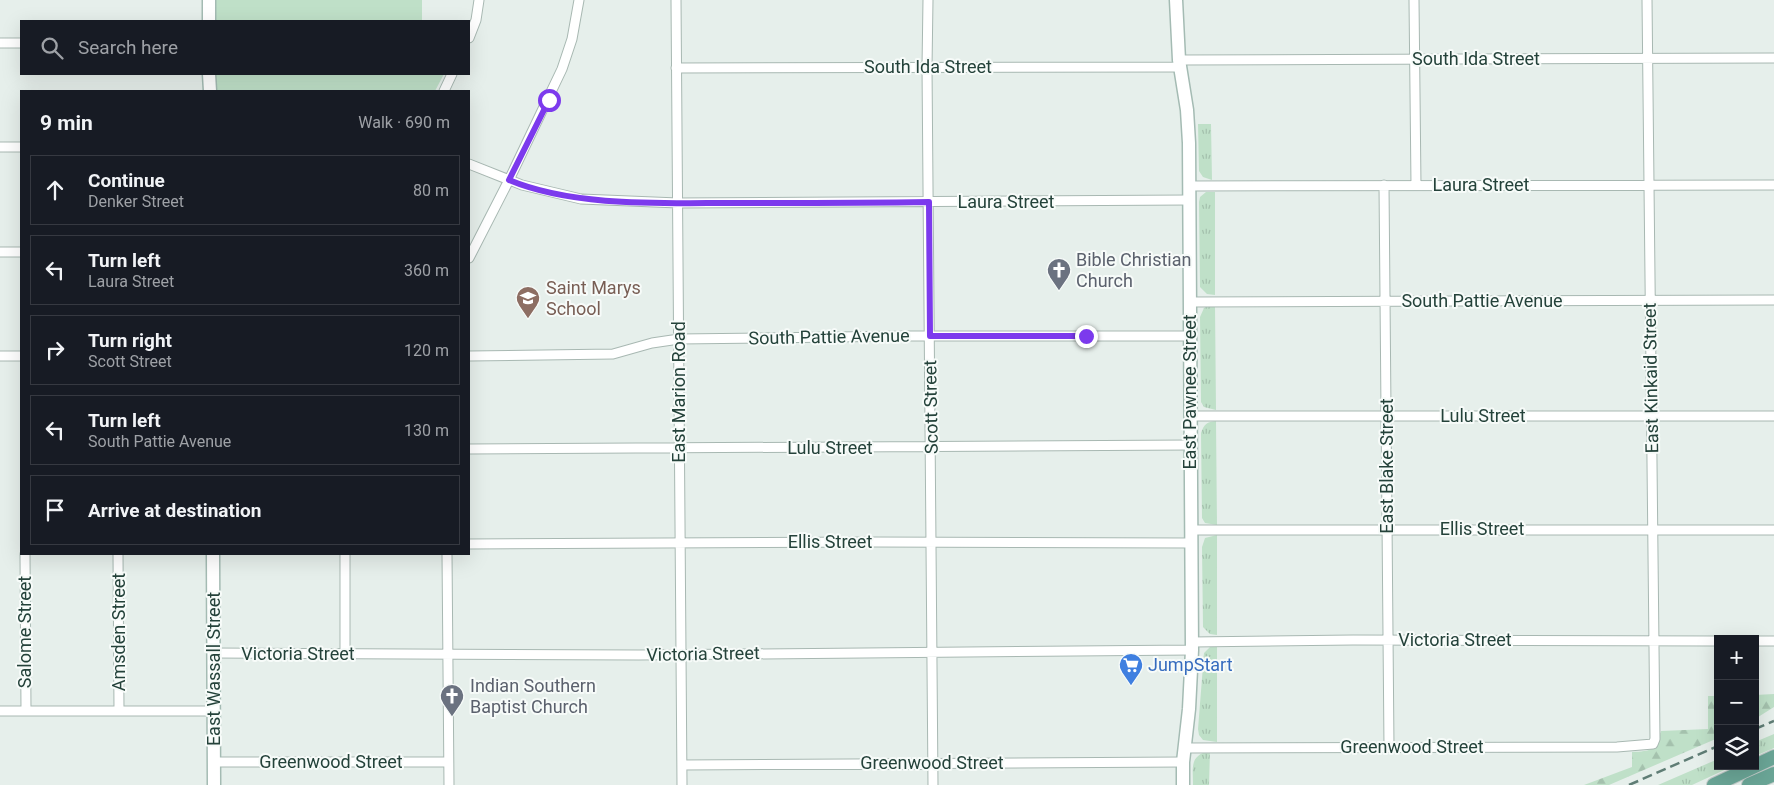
<!DOCTYPE html>
<meta charset="utf-8">
<style>
body{margin:0;font-family:Roboto,sans-serif;background:#242831;color:#f1f3f6}
.controls{position:absolute;right:15px;bottom:15px;display:grid;overflow:hidden;border-radius:0px;box-shadow:0 5px 20px #0002}
.controls button{width:45px;height:45px;display:grid;place-items:center;padding:0;border:0;border-bottom:1px solid #363941;background:#171b24;color:#f1f3f6;font:25px sans-serif}
.stop{position:absolute;width:15px;height:15px;margin:-11px;border:4px solid #7c3aed;border-radius:50%;background:#fff}
.stop.end{background:#7c3aed;border-color:#fff;box-shadow:0 1px 5px #0008}
.list{margin:0;padding:0;list-style:none}
h2{display:flex;justify-content:space-between;align-items:center;height:65px;margin:0;padding:0 20px;font-size:21px}
h2 small{font-size:16px;font-weight:400;color:#9ea1a6}
.list li{display:grid;grid-template-columns:32px 1fr auto;gap:15px;align-items:center;box-sizing:border-box;height:70px;margin:0 10px 10px;padding:0 10px;border:1px solid #363941;border-radius:0px}
.list b{display:block;font-size:19px;white-space:nowrap}
.list p{margin:0;font-size:16px;white-space:nowrap;color:#9ea1a6}
.list em{font-size:16px;font-style:normal;color:#9ea1a6}
.icon{flex:none;width:28px;height:28px;fill:none;stroke:currentColor;stroke-width:2;stroke-linecap:round;stroke-linejoin:round}
.map{position:relative;flex:none;width:1774px;height:785px;overflow:hidden}
.search{position:absolute;background:#171b24;box-shadow:0 5px 20px #0002;left:20px;top:20px;width:450px;height:55px;display:flex;align-items:center;gap:12px;box-sizing:border-box;padding:0 18px;border-radius:0px;color:#9ea1a6;font-size:19px}
.panel{position:absolute;background:#171b24;box-shadow:0 5px 20px #0002;left:20px;top:90px;width:450px;height:465px;border-radius:0px}
.map>svg:first-child{display:block}
</style>
<div class="map">
<svg width="1774" height="785" viewBox="0 0 1774 785">
<defs>
<pattern id="grass-tufts" width="24" height="20" patternUnits="userSpaceOnUse" patternTransform="scale(1.25)"><rect width="24" height="20" fill="#bfe0c8"/><path d="M3 7l-1-3M5 7V3M7 7l1-3M15 17l-1-3M17 17v-4M19 17l1-3" fill="none" stroke="#a4c1ad"/></pattern>
<pattern id="forest-firs" width="22" height="20" patternUnits="userSpaceOnUse" patternTransform="scale(1.25)"><rect width="22" height="20" fill="#bfe0c8"/><path d="M5 1l3.5 6h-7zM16 11l3.5 6h-7z" fill="#a4c1ad"/></pattern>
</defs>
<rect width="100%" height="100%" fill="#e6efeb"/>
<!-- grass -->
<path fill="url(#grass-tufts)" d="M1198 124H1211L1212 180 1203 177 1199 171Z
M1206 192H1215V295L1207 294 1200 287 1199 202 1200 197Z
M1207 306H1215L1216 410 1204 407 1201 402 1200 317 1204 308Z
M1216 421 1217 525 1205 523 1202 518 1201 433C1204 424 1207 422 1216 421Z
M1217 535V635L1210 634 1203 627 1202 547 1205 538Z
M1217 646V742L1203 740 1199 735 1198 729 1204 653 1210 647Z
M1774 734V748L1755 756V742Z
M1210 751 1209 785H1193C1193 768 1189 755 1210 751Z
M1718 759V766H1733L1692 785H1658Z"/>
<!-- forest -->
<path fill="url(#forest-firs)" d="M1774 694V707L1755 719V695Z
M1708 696H1718V738L1609 785H1584L1632 767V752C1651 751 1656 751 1661 731L1708 729Z"/>
<!-- park -->
<path fill="#bfe0c8" d="M216 0H422V21H216Z
M216 74H444L435 91H216Z"/>
<g fill="none" stroke-linecap="round" stroke-linejoin="round">
<!-- street casing -->
<g stroke="#a8b8b2" stroke-width="11">
<path id="street" d="M676 0 682 785
M928 0 927 67 933 785
M1414 0 1416 185
M469 38 476 20 479 0
M0 43H21
M1179 60 1774 58
M676 68 1180 67
M444 91 452 74
M0 147H21
M469 164 522 185 581 199 678 203 1189 200
M1384 185 1389 747
M1189 186 1774 185
M0 252H21
M469 258 509 180 562 69 572 39 579 0
M1190 302 1774 300
M0 356H21
M469 356 613 354 652 343 679 339 908 336H1190
M1191 416H1774
M469 449 1191 445
M1191 530H1774
M469 544 872 542 1191 543
M25 554 26 711
M118 554 119 711
M345 554V654
M447 554 449 785
M1755 641H1774
M1192 642 1353 640 1718 641
M214 653 639 655 1192 650
M0 711H214
M1184 748 1617 747 1653 744 1655 739 1647 0
M214 762H448
M682 765 1183 762"/>
</g>
<!-- secondary casing -->
<g stroke="#a4bbb3" stroke-width="15">
<path id="secondary" d="M209 0V21
M1176 0 1179 60 1187 110 1189 143 1192 650 1189 709 1183 762V785
M209 74 210 91
M213 554 214 785"/>
</g>
<!-- primary casing -->
<g stroke="#c2cac8" stroke-width="16">
<path id="primary" d="M1755 766 1774 757
M1714 785 1755 766
M1749 785 1774 774"/>
</g>
<!-- street -->
<use href="#street" stroke="#fff" stroke-width="9"/>
<!-- secondary -->
<use href="#secondary" stroke="#fff" stroke-width="12"/>
<!-- primary -->
<use href="#primary" stroke="#6aa596" stroke-width="14"/>
<!-- rail -->
<path stroke="#5f7d75" stroke-width="2.5" stroke-dasharray="10 5" stroke-linecap="butt" d="M1755 729 1774 721
M1629 785 1718 746"/>
</g>
<g fill="none" stroke-linecap="round" stroke-linejoin="round">
<!-- route -->
<path stroke="#7c3aed" stroke-width="6" d="M549 100 509 180C573 207 662 203 731 203 797 203 863 203 929 202L930 336H1086"/>
</g>
<!-- icons -->
<defs>
<g id="church-pin" transform="scale(1.25)"><path d="M0 17L-7.5 6A9.5 9.5 0 1 1 7.5 6Z" fill="#6b7280" stroke="#f7fbf9"/><path d="M-1.2-6h2.4v3.5h3.3v2.4h-3.3V6h-2.4V-.1h-3.3v-2.4h3.3Z" fill="#fff"/></g>
<g id="school-pin" transform="scale(1.25)"><path d="M0 17L-7.5 6A9.5 9.5 0 1 1 7.5 6Z" fill="#8d6e63" stroke="#f7fbf9"/><path d="M0-5L7-2L0 1L-7-2ZM-4 1L0 2.5L4 1V4Q0 6-4 4Z" fill="#fff"/></g>
<g id="supermarket-pin" transform="scale(1.25)"><path d="M0 17L-7.5 6A9.5 9.5 0 1 1 7.5 6Z" fill="#3f7fe0" stroke="#f7fbf9"/><path d="M-6-5.5h2.5l.6 2H6L4.5 2H-2.5L-4.4-4H-6ZM-1.5 3.2a1.3 1.3 0 1 0 .1 0ZM3 3.2a1.3 1.3 0 1 0 .1 0Z" fill="#fff"/></g>
</defs>
<g fill-rule="evenodd">
<use href="#church-pin" x="1059" y="270"/>
<use href="#school-pin" x="528" y="298"/>
<use href="#supermarket-pin" x="1131" y="665"/>
<use href="#church-pin" x="452" y="696"/>
</g>
<g text-anchor="middle" stroke-width="4" stroke-linejoin="round" paint-order="stroke">
<!-- street labels -->
<g font-size="18" fill="#24423a" stroke="#f7fbf9">
<text x="1476" y="65">South Ida Street</text>
<text x="928" y="73">South Ida Street</text>
<text x="1481" y="191">Laura Street</text>
<text x="1006" y="208">Laura Street</text>
<text x="1482" y="307">South Pattie Avenue</text>
<text transform="translate(829 337) rotate(-1)" y="6">South Pattie Avenue</text>
<text transform="translate(1651 378) rotate(-91)" y="6">East Kinkaid Street</text>
<text transform="translate(679 392) rotate(-90)" y="6">East Marion Road</text>
<text transform="translate(1190 392) rotate(-90)" y="6">East Pawnee Street</text>
<text transform="translate(931 407) rotate(-91)" y="6">Scott Street</text>
<text x="1483" y="422">Lulu Street</text>
<text x="830" y="454">Lulu Street</text>
<text transform="translate(1387 466) rotate(-90)" y="6">East Blake Street</text>
<text x="1482" y="535">Ellis Street</text>
<text x="830" y="548">Ellis Street</text>
<text transform="translate(25 632) rotate(-90)" y="6">Salome Street</text>
<text transform="translate(119 632) rotate(-90)" y="6">Amsden Street</text>
<text x="1455" y="646">Victoria Street</text>
<text x="298" y="660">Victoria Street</text>
<text transform="translate(703 654) rotate(-1)" y="6">Victoria Street</text>
<text transform="translate(214 669) rotate(-90)" y="6">East Wassall Street</text>
<text x="1412" y="753">Greenwood Street</text>
<text x="331" y="768">Greenwood Street</text>
<text x="932" y="769">Greenwood Street</text>
</g>
<!-- worship labels -->
<g font-size="18" fill="#5b616d" stroke="#f7fbf9" text-anchor="start">
<text x="1076" y="266">Bible Christian<tspan x="1076" dy="21">Church</tspan></text>
<text x="470" y="692">Indian Southern<tspan x="470" dy="21">Baptist Church</tspan></text>
</g>
<!-- education labels -->
<g font-size="18" fill="#785e54" stroke="#f7fbf9" text-anchor="start">
<text x="546" y="294">Saint Marys<tspan x="546" dy="21">School</tspan></text>
</g>
<!-- shop labels -->
<g font-size="18" fill="#366cbe" stroke="#f7fbf9" text-anchor="start">
<text x="1148" y="671">JumpStart</text>
</g>
</g>
</svg>
<div class="controls">
<button>+</button>
<button>−</button>
<button><svg class="icon" aria-label="layers" viewBox="0 0 24 24"><path d="M12 4l9 5-9 5-9-5zM3 14l9 5 9-5"/></svg></button>
</div>
<div class="stop" style="left:549px;top:100px"></div>
<div class="stop end" style="left:1086px;top:336px"></div>
<div class="search"><svg class="icon" aria-label="search" viewBox="0 0 24 24"><circle cx="10" cy="10" r="6"/><path d="M15 15l6 6"/></svg>Search here</div>
<section class="panel">
<h2>9 min<small>Walk · 690 m</small></h2>
<ul class="list">
<li><svg class="icon" aria-label="ahead" viewBox="0 0 24 24"><path d="M12 20V5M6 11l6-6 6 6"/></svg><div><b>Continue</b><p>Denker Street</p></div><em>80 m</em></li>
<li><svg class="icon" aria-label="left" viewBox="0 0 24 24"><path d="M17 20v-9H6M10 6l-5 5 5 5"/></svg><div><b>Turn left</b><p>Laura Street</p></div><em>360 m</em></li>
<li><svg class="icon" aria-label="right" viewBox="0 0 24 24"><path d="M7 20v-9h11M14 6l5 5-5 5"/></svg><div><b>Turn right</b><p>Scott Street</p></div><em>120 m</em></li>
<li><svg class="icon" aria-label="left" viewBox="0 0 24 24"><path d="M17 20v-9H6M10 6l-5 5 5 5"/></svg><div><b>Turn left</b><p>South Pattie Avenue</p></div><em>130 m</em></li>
<li><svg class="icon" aria-label="arrive" viewBox="0 0 24 24"><path d="M6 21V4h12l-3 4 3 4H6"/></svg><div><b>Arrive at destination</b></div></li>
</ul>
</section>
</div>
